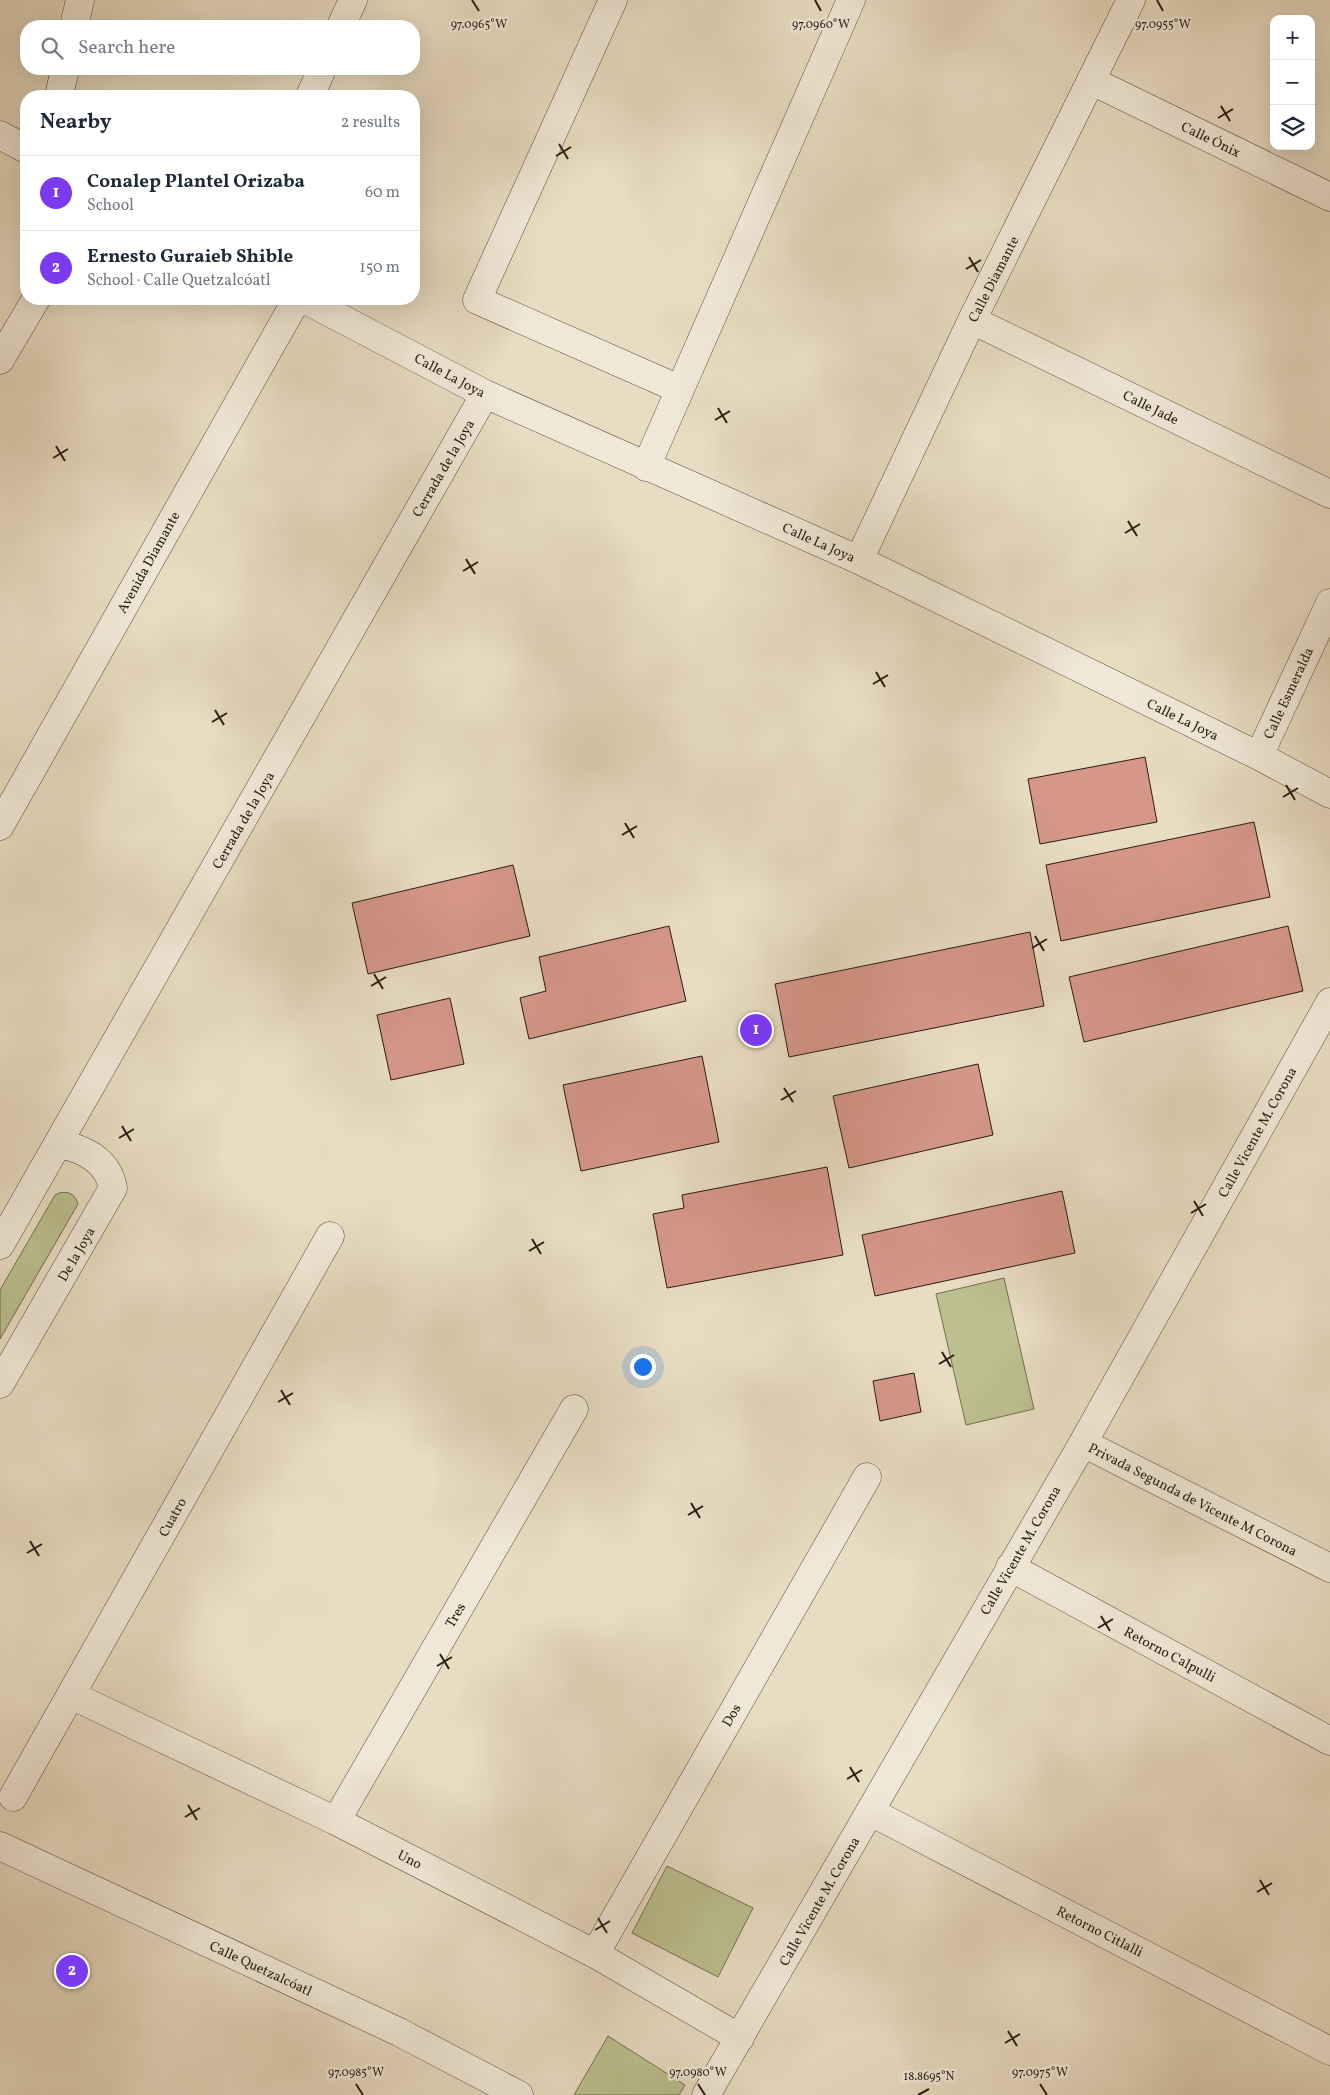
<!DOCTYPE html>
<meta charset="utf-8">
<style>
body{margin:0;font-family:Vollkorn,serif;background:#f6f6f7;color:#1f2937}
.controls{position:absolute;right:15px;top:15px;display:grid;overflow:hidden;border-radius:10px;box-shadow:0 5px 20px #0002}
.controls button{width:45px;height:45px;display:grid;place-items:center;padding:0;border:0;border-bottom:1px solid #e0e1e3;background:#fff;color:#1f2937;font:25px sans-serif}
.you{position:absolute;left:642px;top:1366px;width:18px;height:18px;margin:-12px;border:4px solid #fff;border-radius:50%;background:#1a73e8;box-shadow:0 0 0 8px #1a73e833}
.badge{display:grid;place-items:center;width:32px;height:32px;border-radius:50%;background:#7c3aed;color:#fff;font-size:16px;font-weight:700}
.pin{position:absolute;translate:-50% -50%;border:2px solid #fff;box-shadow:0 1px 5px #0006}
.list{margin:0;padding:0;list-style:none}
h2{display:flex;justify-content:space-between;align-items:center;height:65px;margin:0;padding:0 20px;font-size:21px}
h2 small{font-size:16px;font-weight:400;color:#747a83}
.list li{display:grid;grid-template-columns:32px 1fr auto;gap:15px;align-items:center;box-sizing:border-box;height:75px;padding:0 20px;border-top:1px solid #e0e1e3}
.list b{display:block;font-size:19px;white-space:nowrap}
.list p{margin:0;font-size:16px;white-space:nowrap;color:#747a83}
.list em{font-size:16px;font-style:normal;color:#747a83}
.icon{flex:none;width:28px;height:28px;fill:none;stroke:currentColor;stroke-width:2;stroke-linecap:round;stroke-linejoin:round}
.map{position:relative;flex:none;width:1330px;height:2095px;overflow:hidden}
.search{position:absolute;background:#fff;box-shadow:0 5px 20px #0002;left:20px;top:20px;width:400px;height:55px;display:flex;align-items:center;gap:12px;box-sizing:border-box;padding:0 18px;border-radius:20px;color:#747a83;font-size:19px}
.panel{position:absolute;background:#fff;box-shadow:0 5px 20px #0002;left:20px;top:90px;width:400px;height:215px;border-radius:20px}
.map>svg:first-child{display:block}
</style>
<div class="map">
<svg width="1330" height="2095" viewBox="0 0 1330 2095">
<rect width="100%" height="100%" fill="#e8dcc2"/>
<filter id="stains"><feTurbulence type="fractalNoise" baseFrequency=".004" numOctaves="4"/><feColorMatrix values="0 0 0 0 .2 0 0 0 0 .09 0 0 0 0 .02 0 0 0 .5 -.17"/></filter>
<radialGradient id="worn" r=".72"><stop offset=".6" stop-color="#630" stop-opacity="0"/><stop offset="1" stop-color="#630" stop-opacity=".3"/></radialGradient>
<!-- green -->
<path fill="#bcbf8f" stroke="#726e51" d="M59 1193C69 1191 75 1194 78 1204L0 1339V1290L55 1195Z
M1004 1278 1034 1409 966 1425 936 1294Z
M667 1866 753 1908 718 1977 632 1933Z
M608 2036 685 2085 679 2095H574Z"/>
<!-- building -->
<path fill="#d69789" stroke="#271d13" d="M1145 757 1157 822 1040 844 1028 779Z
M1254 822 1270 897 1061 941 1046 865Z
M513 865 530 936 368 974 352 903Z
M669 926 686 1001 529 1039 520 998 546 991 539 957Z
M1288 926 1303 991 1084 1042 1069 977Z
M1030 932 1044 1006 789 1057 775 984Z
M450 998 464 1064 391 1080 377 1015Z
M702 1056 719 1142 581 1171 563 1085Z
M978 1064 993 1135 849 1168 833 1096Z
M827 1167 843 1255 667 1288 653 1214 684 1208 682 1195Z
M1062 1191 1075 1253 875 1296 862 1235Z
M914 1373 921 1412 880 1421 873 1381Z"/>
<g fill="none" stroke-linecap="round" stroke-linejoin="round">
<!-- street casing -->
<g stroke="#574d3f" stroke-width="29">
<path id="street" d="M613 0 477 300 679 389
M74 26 80 0
M341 26 353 0
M1092 81 1330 197
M59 96 65 69
M310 96 322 69
M0 135 26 149
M304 299 485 394 859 560 1259 756 1330 794
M972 320 1330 494
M0 360 36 299
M646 467 851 0
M859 560 972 320 1131 0
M1259 756 1330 603
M0 826 297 299
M0 1245 485 394
M0 1384 113 1188C108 1161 85 1149 59 1144
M1083 1443 1330 1568
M1010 1567 1330 1741
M71 1695 336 1821 595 1954 740 2038
M13 1797 330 1236
M871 1812 1330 2051
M336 1821 574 1409
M0 1846 399 2032 519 2095
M595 1954 867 1477
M706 2095 1083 1443 1330 1002"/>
</g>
<!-- street -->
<use href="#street" stroke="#f0e8d7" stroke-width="28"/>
</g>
<!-- ticks -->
<path fill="none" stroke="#271d13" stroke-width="2" d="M472 0 479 11M815 0 821 11M1157 0 1163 11M1221 106 1230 121M1218 118 1233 109M559 144 568 159M556 156 571 147M969 257 978 272M966 269 981 260M718 408 727 423M715 420 730 411M56 446 65 461M53 458 68 449M1128 521 1137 536M1125 533 1140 524M466 559 475 574M463 571 478 562M876 672 885 687M873 684 888 675M215 710 224 725M212 722 227 713M1286 785 1295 800M1283 797 1298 788M625 823 634 838M622 835 637 826M1035 936 1044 951M1032 948 1047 939M374 974 383 989M371 986 386 977M784 1088 793 1102M781 1100 796 1091M122 1126 131 1141M119 1138 134 1129M1194 1201 1203 1216M1191 1213 1206 1204M532 1239 541 1254M529 1251 544 1242M942 1352 951 1367M939 1364 954 1355M281 1390 290 1405M278 1402 293 1393M691 1503 700 1518M688 1515 703 1506M30 1541 39 1556M27 1553 42 1544M1101 1616 1110 1631M1098 1628 1113 1619M440 1654 449 1669M437 1666 452 1657M850 1767 859 1782M847 1779 862 1770M188 1805 197 1820M185 1817 200 1808M1260 1880 1269 1895M1257 1892 1272 1883M598 1918 607 1933M595 1930 610 1921M1008 2031 1017 2046M1005 2043 1020 2034M356 2084 363 2095M698 2084 705 2095M1040 2084 1047 2095M918 2095 929 2089"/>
<g text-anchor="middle" stroke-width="5" stroke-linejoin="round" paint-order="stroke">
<!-- street labels -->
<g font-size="14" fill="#271d13" stroke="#f0e8d7">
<text transform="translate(1211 139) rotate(26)" y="5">Calle Ónix</text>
<text transform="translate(993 279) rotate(-63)" y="5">Calle Diamante</text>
<text transform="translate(450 375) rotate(28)" y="5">Calle La Joya</text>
<text transform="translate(1151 407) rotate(26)" y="5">Calle Jade</text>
<text transform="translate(443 468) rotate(-60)" y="5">Cerrada de la Joya</text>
<text transform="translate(819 542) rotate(24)" y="5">Calle La Joya</text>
<text transform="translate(148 562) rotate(-61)" y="5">Avenida Diamante</text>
<text transform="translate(1288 693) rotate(-65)" y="5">Calle Esmeralda</text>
<text transform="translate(1183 719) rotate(26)" y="5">Calle La Joya</text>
<text transform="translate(243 820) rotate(-60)" y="5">Cerrada de la Joya</text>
<text transform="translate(1257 1132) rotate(-61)" y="5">Calle Vicente M. Corona</text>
<text transform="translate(76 1254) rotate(-60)" y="5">De la Joya</text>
<text transform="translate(1193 1499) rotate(27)" y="5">Privada Segunda de Vicente M Corona</text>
<text transform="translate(172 1517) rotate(-61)" y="5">Cuatro</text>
<text transform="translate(1020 1550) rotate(-60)" y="5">Calle Vicente M. Corona</text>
<text transform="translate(455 1615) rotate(-60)" y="5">Tres</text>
<text transform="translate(1170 1654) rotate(28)" y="5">Retorno Calpulli</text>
<text transform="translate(731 1715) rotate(-60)" y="5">Dos</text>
<text transform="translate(410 1859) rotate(27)" y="5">Uno</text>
<text transform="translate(819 1901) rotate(-60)" y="5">Calle Vicente M. Corona</text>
<text transform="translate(1100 1931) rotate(27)" y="5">Retorno Citlalli</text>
<text transform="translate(261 1968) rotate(25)" y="5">Calle Quetzalcóatl</text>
</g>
</g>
<g font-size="12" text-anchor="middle" fill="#271d13" stroke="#f0e8d7" stroke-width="5" stroke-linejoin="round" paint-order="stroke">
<text x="479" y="28">97.0965°W</text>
<text x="821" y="28">97.0960°W</text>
<text x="1163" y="28">97.0955°W</text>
<text x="356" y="2076">97.0985°W</text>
<text x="698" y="2076">97.0980°W</text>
<text x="1040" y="2076">97.0975°W</text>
<text x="929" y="2080">18.8695°N</text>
</g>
<rect width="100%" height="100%" filter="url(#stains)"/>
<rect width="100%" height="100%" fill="url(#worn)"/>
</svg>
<div class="controls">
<button>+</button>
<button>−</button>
<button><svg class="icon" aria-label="layers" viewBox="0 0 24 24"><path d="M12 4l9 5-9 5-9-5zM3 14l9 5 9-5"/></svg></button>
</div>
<div class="you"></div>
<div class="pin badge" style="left:756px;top:1030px">1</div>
<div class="pin badge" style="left:72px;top:1971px">2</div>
<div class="search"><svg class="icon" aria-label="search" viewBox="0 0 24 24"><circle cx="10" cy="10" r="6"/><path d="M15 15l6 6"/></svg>Search here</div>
<section class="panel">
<h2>Nearby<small>2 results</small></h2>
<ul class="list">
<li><span class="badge">1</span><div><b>Conalep Plantel Orizaba</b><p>School</p></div><em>60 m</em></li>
<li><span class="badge">2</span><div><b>Ernesto Guraieb Shible</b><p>School · Calle Quetzalcóatl</p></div><em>150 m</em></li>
</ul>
</section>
</div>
